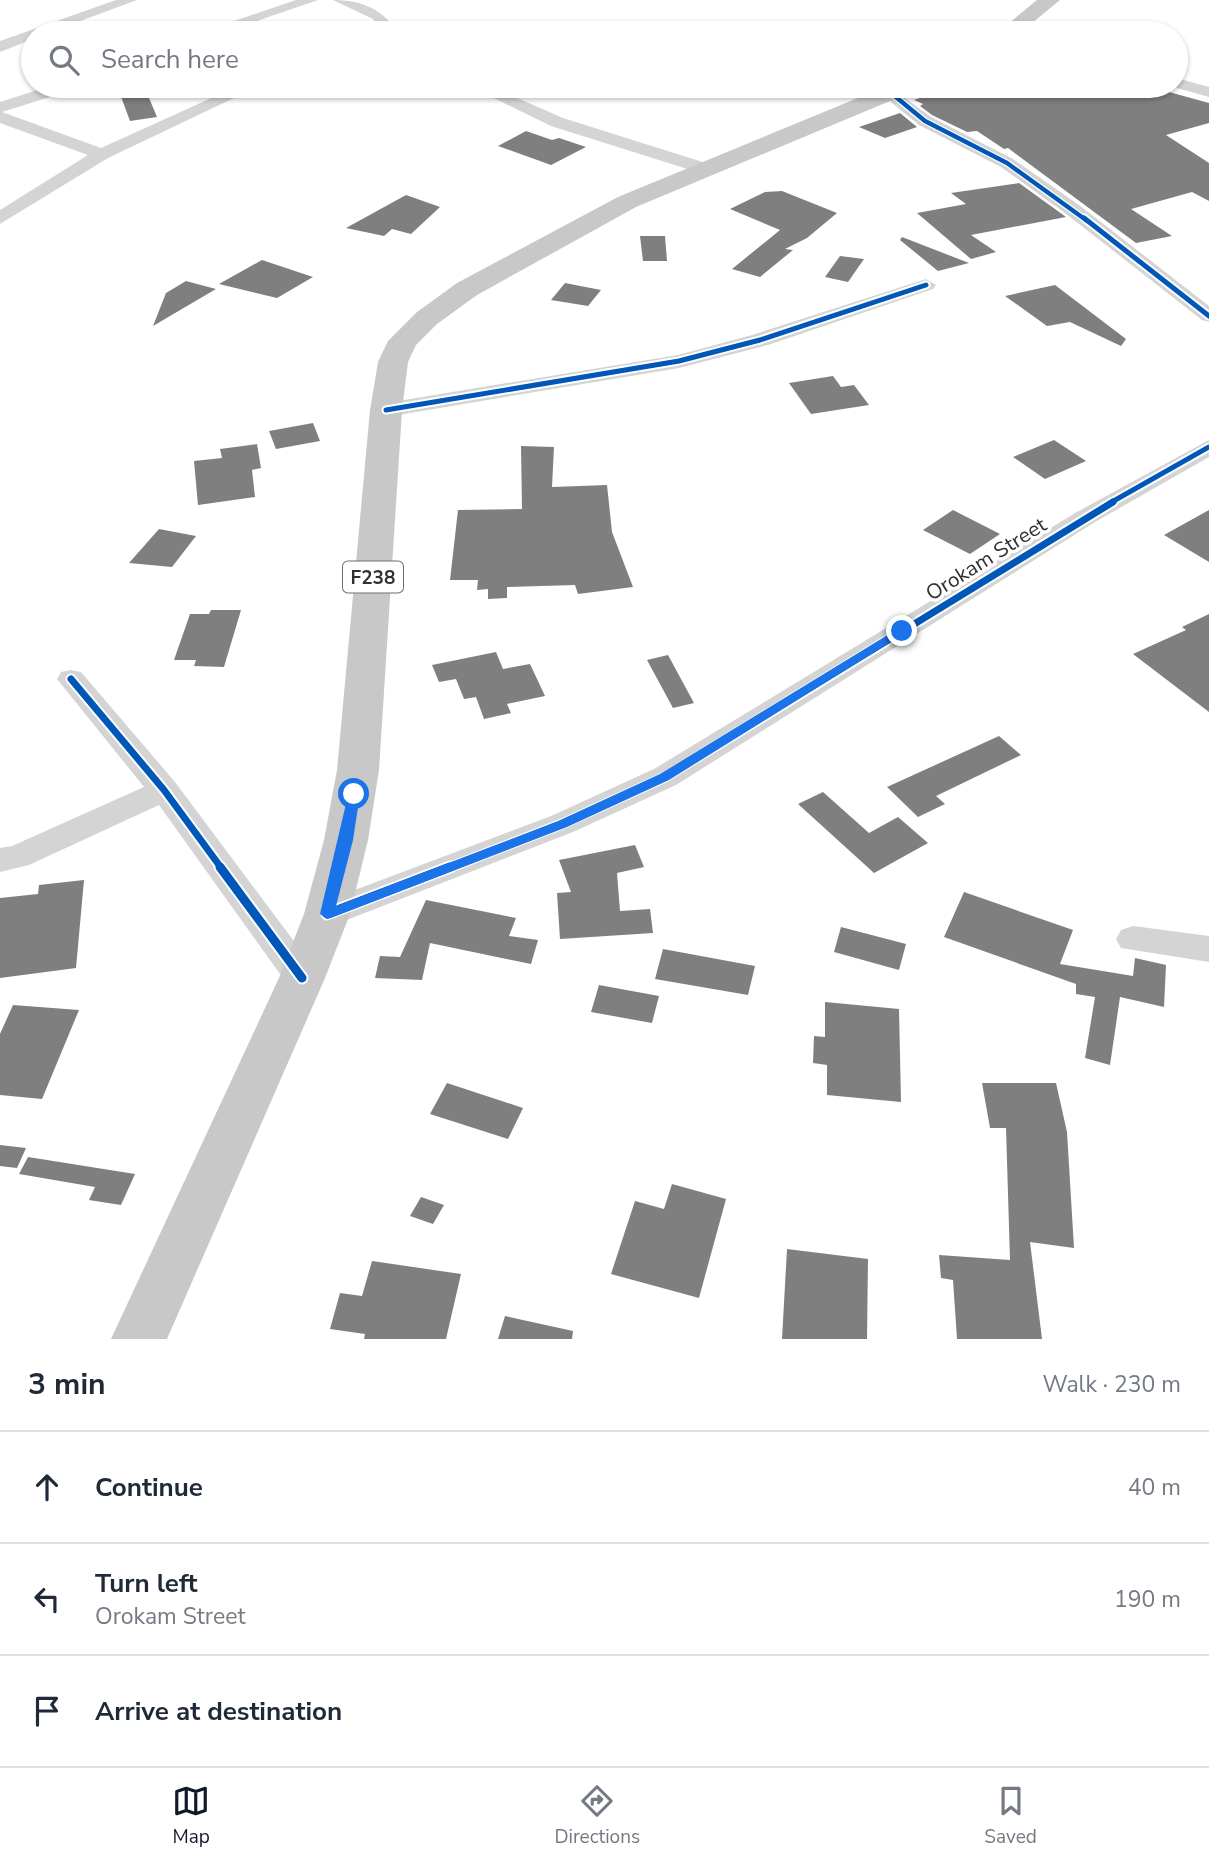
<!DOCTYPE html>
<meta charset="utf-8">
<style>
body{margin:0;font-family:"Nunito Sans",sans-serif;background:#f6f6f7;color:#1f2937}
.stop{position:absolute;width:21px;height:21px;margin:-16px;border:5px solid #1a73e8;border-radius:50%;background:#fff}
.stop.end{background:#1a73e8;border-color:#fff;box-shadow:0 2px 7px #0008}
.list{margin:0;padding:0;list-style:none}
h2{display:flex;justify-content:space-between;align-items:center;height:91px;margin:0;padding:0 28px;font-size:30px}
h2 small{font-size:23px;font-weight:400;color:#747a83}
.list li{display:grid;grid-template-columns:46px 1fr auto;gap:21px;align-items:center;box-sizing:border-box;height:112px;padding:0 28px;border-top:2px solid #e0e1e3}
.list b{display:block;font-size:26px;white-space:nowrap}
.list p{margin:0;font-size:23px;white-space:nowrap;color:#747a83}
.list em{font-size:23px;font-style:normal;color:#747a83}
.icon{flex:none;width:38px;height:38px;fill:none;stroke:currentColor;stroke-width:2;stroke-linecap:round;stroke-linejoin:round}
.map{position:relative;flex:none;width:1209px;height:1339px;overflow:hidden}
.search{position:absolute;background:#fff;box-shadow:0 2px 5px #0004;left:21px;right:21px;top:21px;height:77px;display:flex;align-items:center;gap:18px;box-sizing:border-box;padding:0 24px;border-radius:38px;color:#747a83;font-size:26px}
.sheet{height:427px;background:#fff}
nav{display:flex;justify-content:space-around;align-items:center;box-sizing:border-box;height:98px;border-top:2px solid #e0e1e3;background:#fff;font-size:19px;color:#747a83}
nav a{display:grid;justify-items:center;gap:4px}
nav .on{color:#111827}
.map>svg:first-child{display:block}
</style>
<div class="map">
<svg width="1209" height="1339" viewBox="0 0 1209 1339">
<rect width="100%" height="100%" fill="#fff"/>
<!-- building -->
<path fill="#7f7f7f" d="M117 86H144L157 117 130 121Z
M955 86H1051L1074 93 1087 86 1133 98 1169 92 1209 103V123L1166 135 1209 163V201L1192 192 1131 209 1172 236 1136 243 1008 148 1004 149 977 131 967 132 932 115 920 106 923 104 914 100Z
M900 113 917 127 885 138 859 127Z
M526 131 552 140 559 138 586 147 551 165 498 146Z
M1019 183 1066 217 971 235 996 252 971 259 917 213 966 204 951 193Z
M782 191 837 213 807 238 785 249 793 250 760 277 732 269 780 230 730 209 765 192Z
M406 195 440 207 411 234 392 229 384 236 346 228Z
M640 236H665L667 261H643Z
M902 237 969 263 938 271 900 240Z
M840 256 864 259 848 282 825 277Z
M262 260 313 277 277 298 219 284Z
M186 281 216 289 153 326 166 293Z
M565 283 601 290 588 306 551 300Z
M1055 285 1126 339 1121 346 1070 322 1047 326 1005 296Z
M833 376 841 387 854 385 869 405 811 414 789 383Z
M313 423 320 441 276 449 269 431Z
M1054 440 1086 461 1045 479 1013 457Z
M257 444 261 468 252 470 255 497 198 505 194 461 222 458 220 449Z
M521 446 554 447 552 487 607 485 612 532 633 587 578 594 575 585 507 587V598L488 599V589L477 590 478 580H450L458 510 522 509Z
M953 510 1000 534 970 554 923 530Z
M1209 510V562L1164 535Z
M159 529 196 536 172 567 129 563Z
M211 610H241L224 667 194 666 196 660H174L190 614H209Z
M1209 614V712L1133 654 1186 630 1182 627Z
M496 652 503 669 530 664 545 696 507 704 511 713 484 719 476 697 464 699 456 679 439 682 432 665Z
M668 655 694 703 673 708 647 660Z
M999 736 1021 755 936 796 945 804 918 817 887 787Z
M823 792 869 833 898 817 928 843 874 873 798 804Z
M635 845 644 867 617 873 620 911 650 909 653 933 560 939 557 893 571 892 559 860Z
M84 880 76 968 0 978V898L38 894 39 885Z
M964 892 1073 930 1060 964 1133 976 1135 958 1166 965 1164 1007 1120 997 1110 1065 1085 1058 1095 997 1076 994V984L944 937Z
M426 900 516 918 509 936 538 940 531 964 430 943 422 980 375 978 380 956 400 957Z
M841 927 906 944 899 970 834 952Z
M663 949 755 966 748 995 655 979Z
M599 985 659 996 652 1023 591 1012Z
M825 1002 899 1009 901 1102 827 1095V1065L813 1063 814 1036 825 1037Z
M13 1005 79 1010 42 1099 0 1095V1034Z
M447 1083 523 1108 508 1139 430 1114Z
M982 1083H1056L1067 1132 1074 1248 1030 1242 1042 1339H957L953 1280 941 1278 939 1255 1010 1260 1006 1128H990Z
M0 1145 26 1148 17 1168 0 1166Z
M28 1157 135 1174 121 1205 89 1200 95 1187 19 1174Z
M672 1184 726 1199 699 1298 611 1274 635 1201 664 1209Z
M421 1197 444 1205 433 1224 410 1216Z
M787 1249 868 1259 867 1339H782Z
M372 1261 461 1274 446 1339H364L365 1334 330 1329 340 1293 362 1296Z
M505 1316 573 1331 572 1339H498Z"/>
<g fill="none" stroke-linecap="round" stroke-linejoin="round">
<!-- street -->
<path fill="#d4d4d4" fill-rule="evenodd" d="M116 0H137L48 33H33V39L0 52V41Z
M296 0H318L222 33H199Z
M333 0C362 0 382 9 399 33H383L373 19Z
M1176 78 1209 87V97L1170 86H1176Z
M50 86H74L72 90 2 112 101 148 238 86H259L108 158 0 224V210L88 155 0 123V102Z
M469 86H490L563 118 712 165 715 169 706 174 700 173 551 126Z
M891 88 931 117 1013 159 1079 205 1209 306V322L1202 320 1065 213 1001 167 919 125 885 97V89Z
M926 279 936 285 933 289 768 345 679 368 386 417 375 410 386 403 678 355 752 335Z
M1209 440V457L1095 522 676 785 573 832 339 923 327 927 315 923 311 914 315 905 551 816 654 769 1077 512Z
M71 670 81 672 175 782 314 968 319 978 314 988 302 992 290 988 159 805 29 865 0 872V848L12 846 144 787 57 679 61 672Z
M1133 926 1209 936V962L1121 948 1116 939 1121 930Z"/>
<!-- primary -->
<path fill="#c8c8c8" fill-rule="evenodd" d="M1037 0H1060L1020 33H997Z
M887 86H917L914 91 636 207 477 295 437 324 416 345 408 362 402 410 379 770 368 840 350 914 325 978 167 1339H111L279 978 304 914 324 840 337 770 370 410 378 362 388 341 417 312 457 283 618 197Z"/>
<!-- cycleway-far3 casing -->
<g stroke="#fff" stroke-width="7">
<path id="cycleway-far3" d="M891 93 925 121 1007 163 1086 220"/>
</g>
<!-- cycleway-far2 casing -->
<g stroke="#fff" stroke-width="9">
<path id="cycleway-far2" d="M1084 218 1209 316
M386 410 679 361 760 340 926 285
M1110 503 1209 447"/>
</g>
<!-- cycleway-far1 casing -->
<g stroke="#fff" stroke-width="11">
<path id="cycleway-far1" d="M71 679 164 790 222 869
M446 869 562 824 665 777 1113 502"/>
</g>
<!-- cycleway casing -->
<g stroke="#fff" stroke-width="13">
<path id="cycleway" d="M220 867 302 978
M327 914 450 867"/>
</g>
<!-- cycleway-far3 -->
<use href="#cycleway-far3" stroke="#0057b8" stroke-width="4.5"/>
<!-- cycleway-far2 -->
<use href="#cycleway-far2" stroke="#0057b8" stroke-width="5"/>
<!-- cycleway-far1 -->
<use href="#cycleway-far1" stroke="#0057b8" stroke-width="7"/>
<!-- cycleway -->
<use href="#cycleway" stroke="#0057b8" stroke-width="9"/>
</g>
<!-- route -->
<path fill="#1a73e8" d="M899 628 908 631 669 780 567 827 331 918 327 919 320 914 349 791 354 789 360 794 353 840 336 906 558 821 660 774Z"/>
<g text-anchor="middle" stroke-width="7" stroke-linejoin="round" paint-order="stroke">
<!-- shield labels -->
<rect fill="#fff" stroke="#6e6e6e" stroke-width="2" x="343" y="561.5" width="60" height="31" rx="5"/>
<g font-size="19" font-weight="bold" fill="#303030">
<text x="373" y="584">F238</text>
</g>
<!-- street labels -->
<g font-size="21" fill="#303030" stroke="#fff">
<text transform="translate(986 559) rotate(-32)" y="7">Orokam Street</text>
</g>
</g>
</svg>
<div class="stop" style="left:354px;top:794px"></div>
<div class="stop end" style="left:902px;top:631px"></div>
<div class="search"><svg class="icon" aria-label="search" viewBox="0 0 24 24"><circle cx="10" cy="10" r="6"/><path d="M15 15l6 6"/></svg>Search here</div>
</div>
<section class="sheet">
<h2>3 min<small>Walk · 230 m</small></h2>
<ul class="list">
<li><svg class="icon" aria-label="ahead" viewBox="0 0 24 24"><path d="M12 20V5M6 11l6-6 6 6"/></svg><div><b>Continue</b></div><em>40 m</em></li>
<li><svg class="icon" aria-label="left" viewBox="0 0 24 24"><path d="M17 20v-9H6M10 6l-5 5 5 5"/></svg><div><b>Turn left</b><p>Orokam Street</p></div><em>190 m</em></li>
<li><svg class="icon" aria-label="arrive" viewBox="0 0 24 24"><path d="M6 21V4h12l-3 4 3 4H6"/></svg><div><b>Arrive at destination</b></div></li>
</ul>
</section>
<nav>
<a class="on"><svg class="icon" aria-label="map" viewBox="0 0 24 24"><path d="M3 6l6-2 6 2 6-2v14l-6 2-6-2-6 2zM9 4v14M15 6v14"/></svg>Map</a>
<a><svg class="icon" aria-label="directions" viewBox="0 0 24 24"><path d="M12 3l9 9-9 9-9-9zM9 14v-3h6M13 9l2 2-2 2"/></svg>Directions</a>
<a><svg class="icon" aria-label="saved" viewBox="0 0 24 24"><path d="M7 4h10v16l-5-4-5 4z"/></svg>Saved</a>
</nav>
